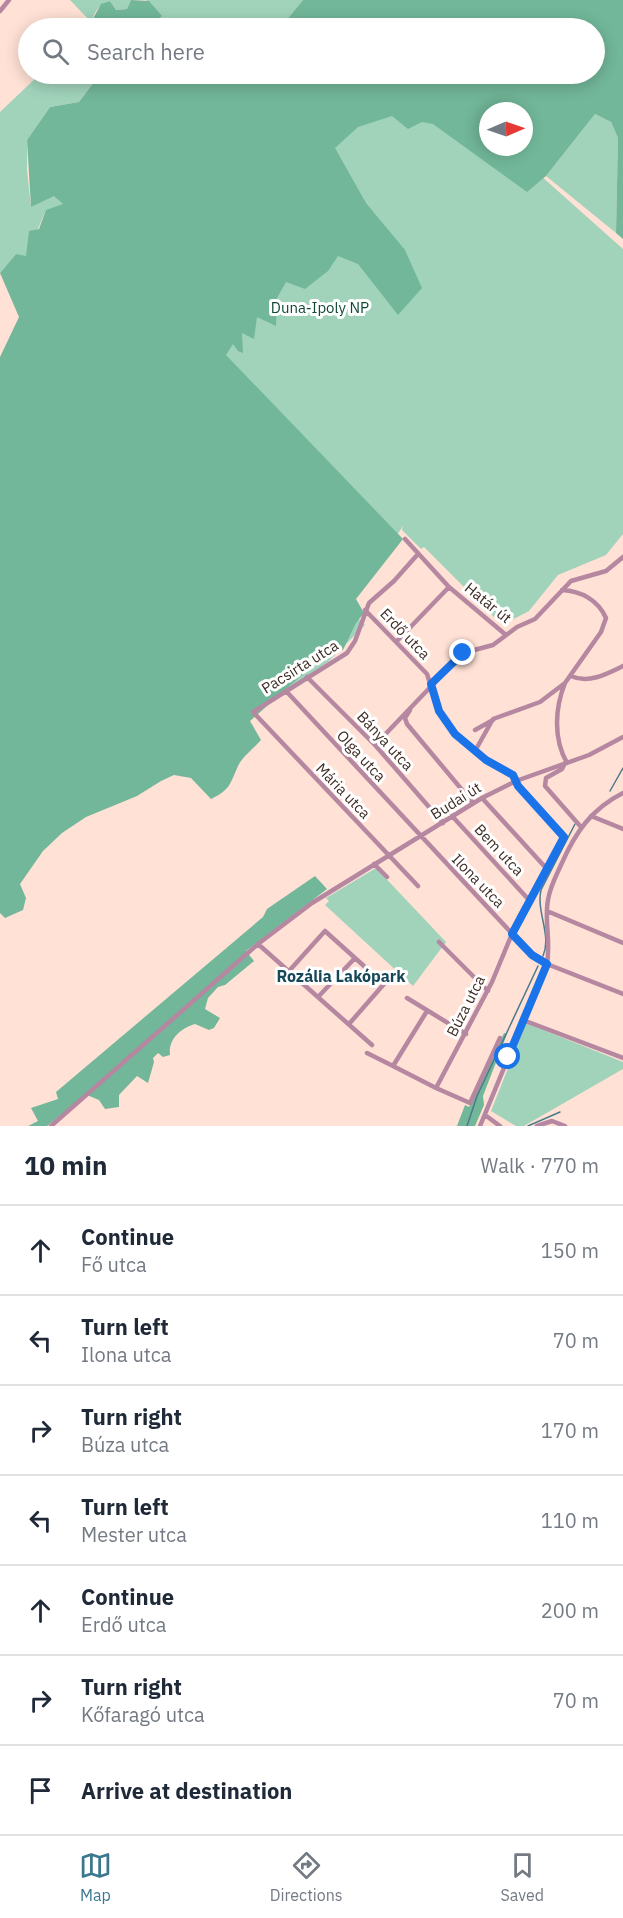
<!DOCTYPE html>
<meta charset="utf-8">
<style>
body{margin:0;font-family:"IBM Plex Sans",sans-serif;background:#f6f6f7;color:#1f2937}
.compass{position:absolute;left:479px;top:102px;width:54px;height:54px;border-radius:50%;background:#fff;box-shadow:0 3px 15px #0003;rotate:88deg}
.stop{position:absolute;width:18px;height:18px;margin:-14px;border:4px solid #1a73e8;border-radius:50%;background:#fff}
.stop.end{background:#1a73e8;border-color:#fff;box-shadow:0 2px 6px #0008}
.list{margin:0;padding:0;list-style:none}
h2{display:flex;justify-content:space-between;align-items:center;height:78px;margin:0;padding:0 24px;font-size:26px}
h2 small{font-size:20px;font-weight:400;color:#747a83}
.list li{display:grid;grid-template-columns:39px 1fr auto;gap:18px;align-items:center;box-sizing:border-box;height:90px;padding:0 24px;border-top:2px solid #e0e1e3}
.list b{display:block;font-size:22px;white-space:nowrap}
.list p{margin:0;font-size:20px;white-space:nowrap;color:#747a83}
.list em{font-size:20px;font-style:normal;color:#747a83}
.icon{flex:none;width:33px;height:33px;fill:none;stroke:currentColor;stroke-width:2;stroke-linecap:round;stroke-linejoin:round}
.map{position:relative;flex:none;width:623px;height:1126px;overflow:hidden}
.search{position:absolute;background:#fff;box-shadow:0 3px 15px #0003;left:18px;right:18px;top:18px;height:66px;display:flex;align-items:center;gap:15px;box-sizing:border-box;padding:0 21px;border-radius:33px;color:#747a83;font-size:22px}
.sheet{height:708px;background:#fff}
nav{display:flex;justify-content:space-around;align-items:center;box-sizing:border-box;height:84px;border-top:2px solid #e0e1e3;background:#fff;font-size:16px;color:#747a83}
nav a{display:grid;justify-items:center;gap:3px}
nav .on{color:#3b788f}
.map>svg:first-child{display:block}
</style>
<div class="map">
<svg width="623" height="1126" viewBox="0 0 623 1126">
<rect width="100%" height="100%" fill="#ffe1d5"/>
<!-- green -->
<path fill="#a1d3bb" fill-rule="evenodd" d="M70 0H131L127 9 116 10 110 1C94 6 95 16 88 28H85L91 22Z
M146 0H303L280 28H177L167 17 168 28H151L149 2Z
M623 0 597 105 540 175 623 249V534L606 555 558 575 529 611 502 625 424 547 421 549 402 530 403 526 348 609 365 625 328 662 179 761 38 834 0 909 30 303 46 210 26 257 16 254 0 273V112L40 74H100L79 102 50 107 27 140V170L31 207 117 157 594 74V28ZM488 111H524V147H488Z
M595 114 611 122 618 138 616 233 546 176Z
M376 868 446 942 413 986 325 905 329 901 326 898Z
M526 1023 623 1062V1069L524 1126H516L491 1111Z"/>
<!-- forest -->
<path fill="#72b799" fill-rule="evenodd" d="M131 0 149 1 162 16 150 25 151 28H88L101 4 110 1 116 10 127 9Z
M303 0H623V239L616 233 618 138 611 122 595 114 546 176 527 192 433 124 422 122 408 129 392 116 358 127 335 148 366 203 405 250 422 288 398 315 358 264 338 256 328 271 305 289 286 282 277 298 276 326 257 317 254 339 242 333 243 353 238 351 233 344 226 355 403 539 356 599 364 613 356 623 343 650 328 652 250 721 261 740C254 748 242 757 238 766 230 784 230 790 211 799L191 778 174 775 161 781 137 796 86 817 62 833 43 851 20 884 26 898 23 910 5 918 0 913V357L19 317 0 273 16 254 26 256 29 231 39 229 46 210 63 204 54 196 31 207 27 140 50 107 79 102 100 74H594V28H280ZM488 111H524V147H488Z
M315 876 327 889 246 951 254 961 225 985 218 987 208 998 205 1009 220 1018 214 1028 209 1030 195 1024C181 1028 168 1039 170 1055L163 1057 158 1053 153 1058 154 1062 148 1083 137 1076 119 1095V1107L105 1109 99 1100 87 1095 47 1126H28L38 1121 31 1108 58 1099 56 1092 263 917 267 909Z
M504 1033 507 1034 483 1096 484 1105 475 1126H457L465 1105 469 1107Z"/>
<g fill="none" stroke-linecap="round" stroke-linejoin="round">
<!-- stream -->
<path stroke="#4b7a8a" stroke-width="1.5" d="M610 791 623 768
M543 956C552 935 536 912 541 890L575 824
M467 1126 477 1096 538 966
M528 1126 560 1112"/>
<!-- minor -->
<path stroke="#b587a0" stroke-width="4.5" d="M0 11 9 0
M405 539 449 587 506 635
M365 610 427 674 439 711 455 734 486 760 513 775 517 786 564 837 519 917 492 982 436 1088 470 1103 500 1038
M397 641 449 587
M571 676C588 684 607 674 623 666
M307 677 375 745 443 823
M565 683C555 708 553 738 567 763
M286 691 532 955 547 964 623 994
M410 710 405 718 407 724 473 803
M475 730 493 720
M375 745 463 653 493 645 517 627 535 619 571 581 606 571 623 557
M475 751 493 719 540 702 565 683 601 632 606 618C598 600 581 591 562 590
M565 763 562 769 546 778 545 786 581 827
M482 798 546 868
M452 816 529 900
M591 816 623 829
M374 864 387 877
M418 886 253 712 347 653 355 641 369 603 394 581 418 554
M547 911 623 943
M439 942 488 991
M258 944 372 1045
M289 971 325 931 384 984 349 1024
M318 997 355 958
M407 998 466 1034
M523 1020 623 1058
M367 1053 393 1066 427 1011
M393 1066 436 1088
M485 1115 500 1126
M51 1126 258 944 312 903 482 798 516 781 589 755 623 737
M480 1126 547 964C551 940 544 921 548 900 550 887 556 876 561 865 575 833 591 809 623 793
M537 1126 552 1121 565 1126"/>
</g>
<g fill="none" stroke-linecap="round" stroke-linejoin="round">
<!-- route -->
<path stroke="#1a73e8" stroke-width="8" d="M463 653 431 684 439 711 455 734 486 760 513 775 518 786 564 837 512 934 532 955 547 964 508 1057"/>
</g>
<g text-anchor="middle" stroke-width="6" stroke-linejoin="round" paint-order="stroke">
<!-- park labels -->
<g font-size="15" fill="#104935" stroke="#fff">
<text x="320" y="313">Duna-Ipoly NP</text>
</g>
<!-- street labels -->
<g font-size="15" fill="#3e2c24" stroke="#fff">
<text transform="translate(488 603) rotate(39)" y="5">Határ út</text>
<text transform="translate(405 634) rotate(46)" y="5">Erdő utca</text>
<text transform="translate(300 667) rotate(-32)" y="5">Pacsirta utca</text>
<text transform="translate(385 741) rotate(47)" y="5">Bánya utca</text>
<text transform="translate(361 756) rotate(47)" y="5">Olga utca</text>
<text transform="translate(343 791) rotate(46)" y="5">Mária utca</text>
<text transform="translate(456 801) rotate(-32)" y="5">Budai út</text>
<text transform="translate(499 850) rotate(47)" y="5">Bem utca</text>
<text transform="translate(478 881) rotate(46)" y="5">Ilona utca</text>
<text transform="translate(466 1006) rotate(-63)" y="5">Búza utca</text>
</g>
<!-- neighbourhood labels -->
<g font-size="16" font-weight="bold" fill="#164859" stroke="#fff">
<text x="341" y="982">Rozália Lakópark</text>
</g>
</g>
</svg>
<svg class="compass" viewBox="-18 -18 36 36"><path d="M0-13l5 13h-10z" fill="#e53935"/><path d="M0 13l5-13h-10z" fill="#747a83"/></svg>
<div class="stop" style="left:508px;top:1057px"></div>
<div class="stop end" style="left:463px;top:653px"></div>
<div class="search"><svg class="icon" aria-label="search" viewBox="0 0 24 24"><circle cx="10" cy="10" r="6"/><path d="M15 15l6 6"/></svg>Search here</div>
</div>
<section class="sheet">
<h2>10 min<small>Walk · 770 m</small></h2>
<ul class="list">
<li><svg class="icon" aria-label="ahead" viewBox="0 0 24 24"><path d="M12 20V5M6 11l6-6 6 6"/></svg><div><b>Continue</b><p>Fő utca</p></div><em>150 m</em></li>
<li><svg class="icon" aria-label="left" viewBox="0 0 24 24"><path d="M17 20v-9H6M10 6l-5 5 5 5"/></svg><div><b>Turn left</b><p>Ilona utca</p></div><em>70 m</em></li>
<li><svg class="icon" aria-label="right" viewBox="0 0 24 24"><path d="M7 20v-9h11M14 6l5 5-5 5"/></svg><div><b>Turn right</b><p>Búza utca</p></div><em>170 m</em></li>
<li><svg class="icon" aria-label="left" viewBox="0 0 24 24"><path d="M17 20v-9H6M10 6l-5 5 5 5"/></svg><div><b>Turn left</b><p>Mester utca</p></div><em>110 m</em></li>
<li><svg class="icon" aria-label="ahead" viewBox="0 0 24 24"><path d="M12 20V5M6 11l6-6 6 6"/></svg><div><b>Continue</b><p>Erdő utca</p></div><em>200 m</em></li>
<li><svg class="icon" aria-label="right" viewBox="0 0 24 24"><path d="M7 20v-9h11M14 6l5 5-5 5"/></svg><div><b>Turn right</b><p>Kőfaragó utca</p></div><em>70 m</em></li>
<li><svg class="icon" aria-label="arrive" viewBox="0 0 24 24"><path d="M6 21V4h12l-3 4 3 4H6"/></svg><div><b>Arrive at destination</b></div></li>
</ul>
</section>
<nav>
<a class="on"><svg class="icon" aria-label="map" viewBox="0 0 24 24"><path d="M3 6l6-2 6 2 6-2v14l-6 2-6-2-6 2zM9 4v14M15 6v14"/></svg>Map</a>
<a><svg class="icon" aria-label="directions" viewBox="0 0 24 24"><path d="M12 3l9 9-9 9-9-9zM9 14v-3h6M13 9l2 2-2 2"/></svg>Directions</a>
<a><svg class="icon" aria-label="saved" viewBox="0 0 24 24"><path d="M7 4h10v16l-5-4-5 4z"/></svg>Saved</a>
</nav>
